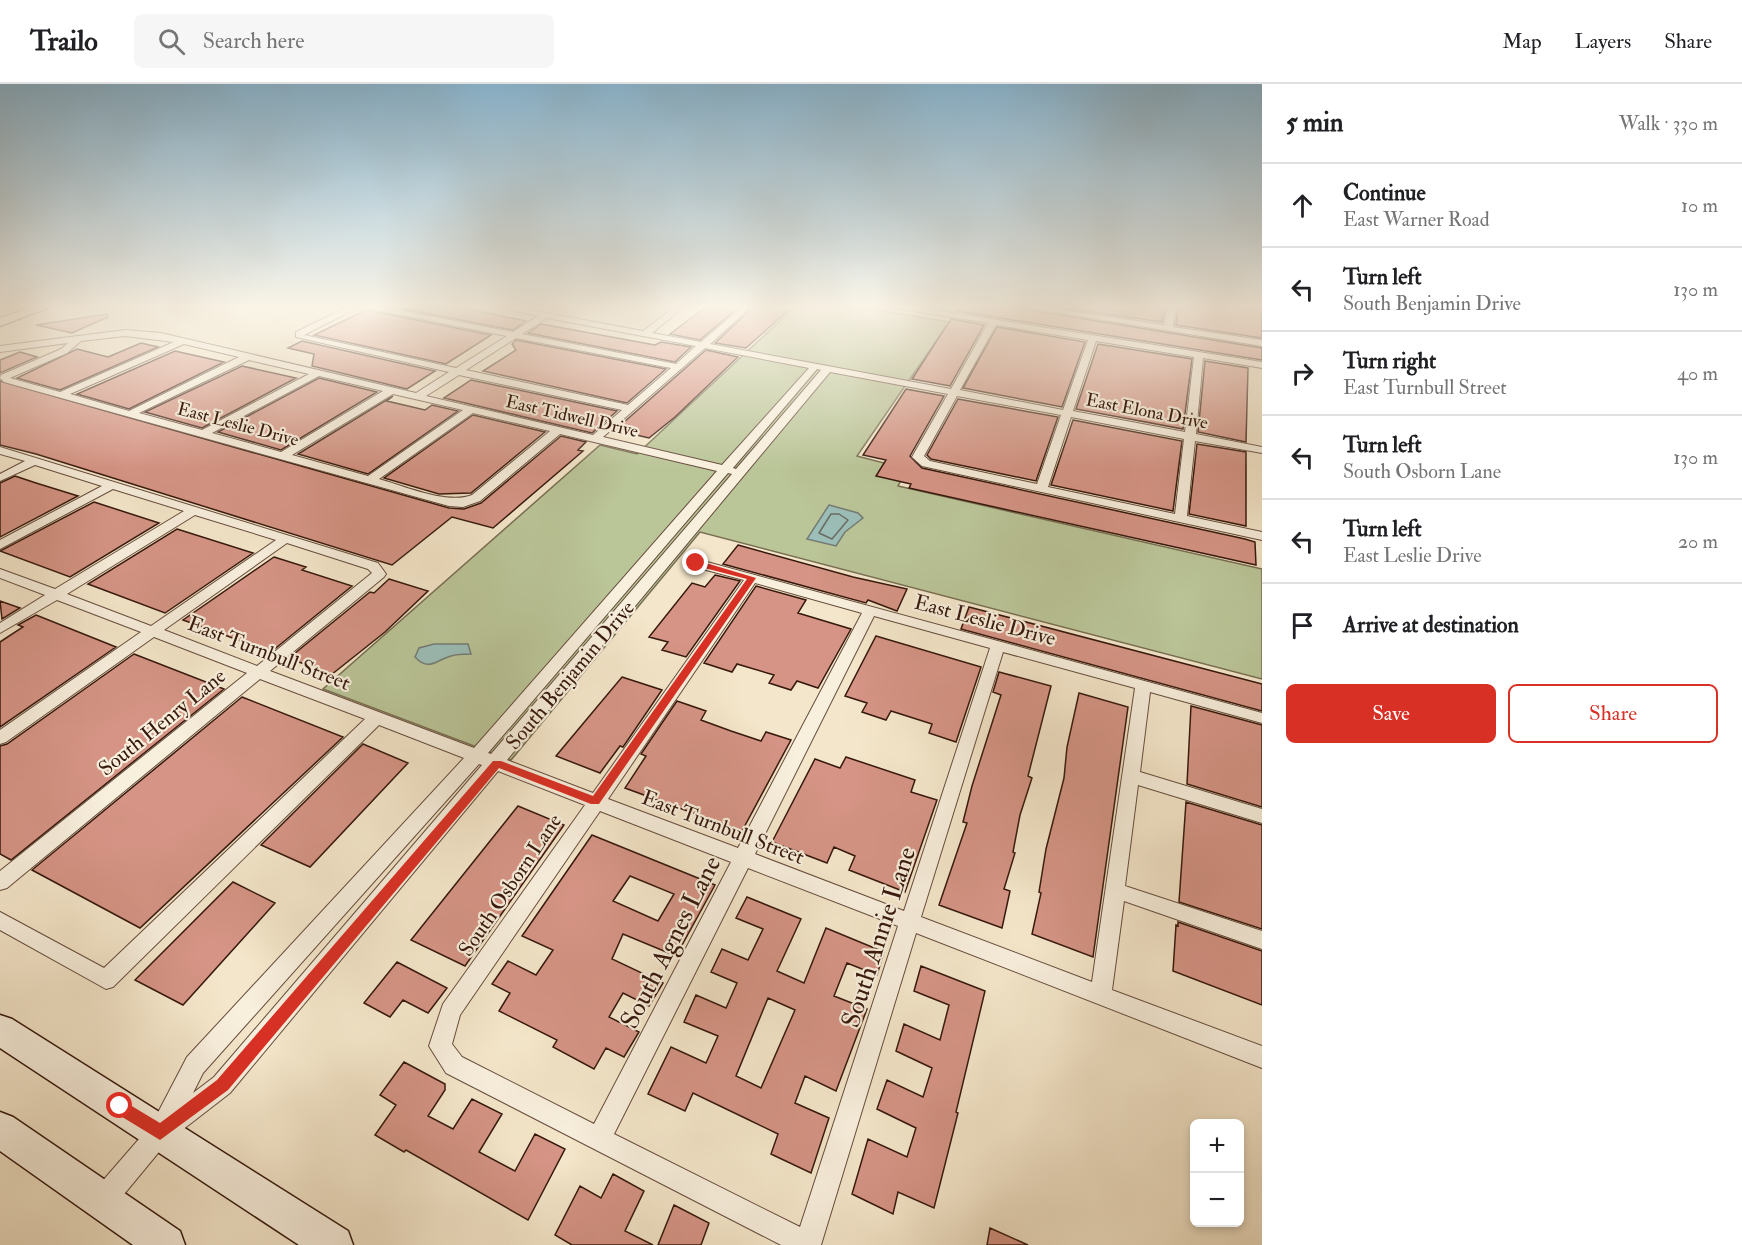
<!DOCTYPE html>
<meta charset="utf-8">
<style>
body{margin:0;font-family:"IM FELL Double Pica",serif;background:#f6f6f6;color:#202124}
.controls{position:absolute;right:18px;bottom:18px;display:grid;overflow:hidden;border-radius:9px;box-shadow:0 3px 9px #0003}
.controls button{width:54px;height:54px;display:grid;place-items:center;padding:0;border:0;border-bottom:2px solid #e0e0e0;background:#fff;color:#202124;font:30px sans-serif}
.stop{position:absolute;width:18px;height:18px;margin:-14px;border:4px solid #d93025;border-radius:50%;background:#fff}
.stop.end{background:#d93025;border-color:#fff;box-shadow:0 2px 6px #0008}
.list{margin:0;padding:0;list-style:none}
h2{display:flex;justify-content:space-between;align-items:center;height:78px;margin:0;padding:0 24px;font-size:26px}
h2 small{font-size:20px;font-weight:400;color:#757577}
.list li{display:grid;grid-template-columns:39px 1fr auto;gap:18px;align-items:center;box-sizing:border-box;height:84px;padding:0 24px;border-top:2px solid #e0e0e0}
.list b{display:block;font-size:22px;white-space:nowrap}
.list p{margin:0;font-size:20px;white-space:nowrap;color:#757577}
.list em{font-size:20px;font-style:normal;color:#757577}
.actions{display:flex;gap:12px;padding:18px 24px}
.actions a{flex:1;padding:14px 0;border:2px solid #d93025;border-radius:9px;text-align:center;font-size:21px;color:#d93025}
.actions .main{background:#d93025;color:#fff}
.icon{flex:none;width:33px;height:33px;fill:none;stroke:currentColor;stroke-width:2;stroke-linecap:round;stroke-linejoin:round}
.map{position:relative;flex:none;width:1262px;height:1161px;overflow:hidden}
header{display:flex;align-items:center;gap:36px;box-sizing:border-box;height:84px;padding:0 30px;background:#fff;border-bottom:2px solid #e0e0e0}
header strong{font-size:28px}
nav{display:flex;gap:33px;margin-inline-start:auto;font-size:21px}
.search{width:420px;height:54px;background:#f6f6f6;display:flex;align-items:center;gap:15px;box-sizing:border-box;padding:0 21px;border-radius:9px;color:#757577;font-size:22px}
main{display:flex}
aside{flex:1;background:#fff}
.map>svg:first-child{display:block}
</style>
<header>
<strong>Trailo</strong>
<div class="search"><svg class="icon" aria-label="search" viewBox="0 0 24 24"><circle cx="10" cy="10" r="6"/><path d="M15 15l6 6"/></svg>Search here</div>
<nav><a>Map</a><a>Layers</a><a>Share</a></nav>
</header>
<main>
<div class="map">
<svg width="1262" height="1161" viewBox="0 0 1262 1161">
<rect width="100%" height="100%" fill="#f4e6ca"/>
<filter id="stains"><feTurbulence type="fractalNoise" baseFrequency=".00333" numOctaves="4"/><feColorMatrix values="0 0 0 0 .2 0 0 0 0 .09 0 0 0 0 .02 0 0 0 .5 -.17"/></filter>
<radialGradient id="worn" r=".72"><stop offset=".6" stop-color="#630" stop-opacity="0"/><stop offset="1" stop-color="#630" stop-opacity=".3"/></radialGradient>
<!-- green -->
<path fill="#bac598" stroke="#786e52" stroke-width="1.5" d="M796 222H853L949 238 857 372 907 385 898 402 1262 485V595L700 448 511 676 323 605 600 361 637 370Z"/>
<!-- water -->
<path fill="#9cbfb9" stroke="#737c74" stroke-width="1.5" d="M829 421 858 429 863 434 845 448 836 462 807 455Z
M434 560H468L471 570C465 570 457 570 451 572 436 576 429 588 415 573L419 564Z"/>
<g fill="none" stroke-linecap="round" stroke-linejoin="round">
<!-- shore -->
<path stroke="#696c62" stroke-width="1.5" d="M831 430H839L848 436 832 455 819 449Z"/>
</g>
<!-- building -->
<path fill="#d59485" stroke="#36180c" stroke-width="1.5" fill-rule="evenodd" d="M388 222H453L526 237 513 246Z
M707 222H740L700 256 670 250Z
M754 222H793L746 264 715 259Z
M960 222H1015L1017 224 1262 264V276L956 227Z
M1050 222H1166L1162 238Z
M1178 222H1262V254L1176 241Z
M366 226 491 251 446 280 314 251Z
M107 230 108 233 72 249 36 241Z
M951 235 984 241 950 302 912 295Z
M541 240 655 261 661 258 691 263 675 278 528 249Z
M997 243 1085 258 1062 323 963 304Z
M516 256 666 285 627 319 483 287 516 266 512 260Z
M302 257 435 287 407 305 312 282 314 270 288 264Z
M141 259 158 263 60 306 17 294 77 265 108 273Z
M1098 260 1192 275 1183 345 1076 325Z
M706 266 738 273 675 333 649 354 615 346Z
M175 267 224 278 129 325 77 310Z
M20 268 37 273 0 289V276Z
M1205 277 1248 284 1246 358 1198 348Z
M242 282 296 294 202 344 145 328Z
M319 294 377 308 281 366 218 348Z
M471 296 617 327 592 349 444 314Z
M0 297 449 424 464 425 481 419 561 352 586 358 578 366 583 367 493 444 452 433 392 481 36 370 0 361Z
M906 305 944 312 910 372 922 384 1245 455 1255 458 1256 481 909 404 911 400 876 392 886 376 863 371Z
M393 312 387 317 425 326 432 321 458 327 368 390 298 370Z
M958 315 1058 333 1036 397 931 375 927 371Z
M473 331 545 348 471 409 439 410 384 394Z
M1073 336 1182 357 1173 427 1051 401Z
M1197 360 1246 368V442L1189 430Z
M15 392 36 399 78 412 0 453V399Z
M94 418 159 439 70 493 0 467Z
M177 445 253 469 165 529 88 500Z
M738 461 853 493 907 505 897 527 868 516 866 519 723 480Z
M274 473 306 483 302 486 352 502 271 568 183 536Z
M715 491 740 497 686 573 662 566 668 558 649 553 692 499 705 503Z
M389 495 428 507 385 548 331 591 289 574 370 508 374 509Z
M756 502 806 516 798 529 851 545 818 604 797 597 791 606 769 599 774 591 737 580 732 588 704 579Z
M0 517 20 524 2 535Z
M969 523 1262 600V627L961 545Z
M36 531 116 563 0 643V558L23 543 18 541Z
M876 552 981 583 956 658 929 649 932 640 891 627 886 636 862 628 867 619 845 612Z
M134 570 224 605 11 776 0 770V662L7 660Z
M999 588 1051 602 1028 692 1032 694 1020 731 1013 768 1015 769 1004 805 1010 807 1002 844 939 821 967 739 963 738 972 702 1001 611 993 608Z
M622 593 662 606 623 663 620 662 600 689 556 672Z
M1079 609 1128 623 1093 873 1032 850 1041 809 1039 808 1046 765 1064 694 1067 663Z
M242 613 343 653 140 844 32 786Z
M677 617 706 627 701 636 731 647 761 657 766 648 791 656 742 747 625 704 646 672 641 670Z
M1191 622 1262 641V723L1187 700Z
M363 660 408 679 310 783 261 761Z
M846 673 915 696 911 708 937 716 905 808 849 786 855 772 834 763 827 779 772 758 815 675 840 684Z
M1186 718 1262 741V845L1179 818Z
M518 722 564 741 465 882 411 856Z
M592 751 715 801 676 872 623 850 612 875 663 899 649 922 623 909 609 933 639 948 624 973 606 964 594 985 553 963 557 956 499 927 510 909 492 900 508 877 536 891 553 866 522 852ZM630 792 674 810 658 837 613 817Z
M233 798 275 819 183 921 135 896Z
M747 813 801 835 777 887 804 899 826 844 884 868 877 891 847 879 834 912 867 925 836 1007 805 992 795 1019 829 1034 811 1089 771 1070 778 1050 747 1035 693 1009 685 1027 648 1010 671 963 706 979 718 952 684 938 696 911 726 924 737 899 711 888 722 865 748 876 763 845 736 834ZM768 914 795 926 761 1004 736 992Z
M1178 838 1262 867V921L1173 887 1176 841 1178 842Z
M397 878 447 904 428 929 403 916 390 933 364 919Z
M921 882 985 907 956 1028 958 1029 934 1124 898 1108 893 1130 852 1110 868 1055 907 1073 916 1044 877 1025 887 996 923 1013 932 984 896 967 904 940 940 956 949 921 914 907Z
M404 978 445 1000V1006L428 1032 453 1045 472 1015 502 1030 479 1068 515 1087 535 1050 565 1065 528 1136 406 1066 404 1068 375 1051 396 1021 380 1011Z
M613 1090 644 1107 625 1147 653 1161H572L555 1151 580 1102 601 1114Z
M674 1121 709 1139 701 1161H658Z
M990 1144 1028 1161H987Z"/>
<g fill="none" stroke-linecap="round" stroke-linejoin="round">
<!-- minor casing -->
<g stroke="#664c3c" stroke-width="2">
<path id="minor" d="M349 222H377L513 248 538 232 492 222H508L643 247 676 222H685L652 249 701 258 743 222H752L710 260 951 305 988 239 895 224 891 222H909L1262 278V284L1203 274 1196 350 1262 363V369L1195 357 1187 432 1262 448V456L922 382 912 373 948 310 830 288 507 676 593 709 744 496 691 482 689 479 691 476 696 475 1262 629V639L1150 608 1140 688 1262 725V739L1138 701 1125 802 1262 847V865L1124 817 1112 906 1262 962V984L916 849 821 1161H781L446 989 429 962 443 920 585 721 498 687 230 1009 168 1057 111 1126 102 1130 93 1126 89 1117 93 1108 152 1040 187 973 464 674 379 641 113 903 106 905 0 846V828L104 884 365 635 260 595 7 804 0 806V787L247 589 154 553 6 658 0 660V646L141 548 57 516 0 549V539L45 511 0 494V485L55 505 184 427 113 405 0 465V456L102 402 35 381 0 397V390L25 377 0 370V363L378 479 386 490 384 493 270 587 474 664 717 387 560 350 480 417 463 423 449 422 4 298 0 294 1 291 61 265 68 259 0 268V262L125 246 161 249 416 309 449 288 296 253V248ZM366 224 507 252 456 284 304 251 355 225ZM547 234 696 262 676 280 522 250ZM996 241 1088 256 1063 326 960 306ZM125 252 174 258 60 308 10 294 67 269 81 257ZM516 254 671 284 628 321 466 286ZM1096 257 1194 273 1185 348 1073 327ZM184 260 239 273 129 327 70 310ZM705 264 809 284 722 381 603 353ZM249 276 309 290 202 346 139 329ZM817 285 821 286 736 385 733 384ZM459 291 622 326 593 351 426 312ZM319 292 383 307 281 368 212 349ZM393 310 463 326 368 392 292 371ZM957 312 1061 331 1037 400 930 377 924 372ZM473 329 550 347 472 411C447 421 404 402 379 395ZM1071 333 1184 355 1175 430 1048 403ZM728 389 732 390 491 670 488 669ZM195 431 276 456 151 542 67 510ZM287 459 368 485 372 489 257 582 164 546ZM755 499 862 529 738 764 608 715ZM874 532 990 564 904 827 755 770ZM1003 568 1135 604 1092 898 921 833ZM479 680 482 681 214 993 193 1009 203 989ZM600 727 731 778 594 1040 462 973 452 960 460 931ZM748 784 898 842 800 1143 614 1050Z
M1017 222H1036L1164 241 1168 222H1176L1173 243 1262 256V262Z"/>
</g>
<!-- secondary casing -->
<g stroke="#36180c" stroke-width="3">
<path id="secondary" d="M35 222H52L0 242V234Z
M0 931 12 935 348 1147 353 1161H299L0 964Z
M0 1028 13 1033 180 1147 185 1161H133L0 1067Z"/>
</g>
<!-- minor -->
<use href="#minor" fill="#f8efdd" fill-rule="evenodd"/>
<!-- secondary -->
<use href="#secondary" fill="#f8efdd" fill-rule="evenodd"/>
</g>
<!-- sky -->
<linearGradient id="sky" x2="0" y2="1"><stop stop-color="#89b8d5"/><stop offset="0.58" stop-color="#faf4e7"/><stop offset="1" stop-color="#faf4e7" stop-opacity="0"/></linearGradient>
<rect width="1262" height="384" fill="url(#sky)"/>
<!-- route -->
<path fill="#d93025" d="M696 476 756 494 599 720H591L499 684 228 1006 160 1056 114 1028 112 1022 114 1017 120 1015 160 1039 217 996 493 677H501L593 712 747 495 693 481Z"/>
<g text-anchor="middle" stroke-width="4.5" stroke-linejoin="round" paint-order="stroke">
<!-- far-street labels -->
<g font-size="18" fill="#36180c" stroke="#f8efdd">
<text transform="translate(1147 327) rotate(11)" y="6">East Elona Drive</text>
<text transform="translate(572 332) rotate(13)" y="6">East Tidwell Drive</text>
<text transform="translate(238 340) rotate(15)" y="6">East Leslie Drive</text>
</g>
<!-- street labels -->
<g font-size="21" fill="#36180c" stroke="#f8efdd">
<text transform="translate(985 536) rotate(15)" y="7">East Leslie Drive</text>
<text transform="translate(269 569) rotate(21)" y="7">East Turnbull Street</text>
<text transform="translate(570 591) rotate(-50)" y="7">South Benjamin Drive</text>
<text transform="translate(162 638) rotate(-39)" y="7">South Henry Lane</text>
<text transform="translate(723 743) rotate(21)" y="7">East Turnbull Street</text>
<text transform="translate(510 801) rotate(-56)" y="7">South Osborn Lane</text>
</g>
<!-- near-street labels -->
<g font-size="26" fill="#36180c" stroke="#f8efdd">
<text transform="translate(878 853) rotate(-72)" y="9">South Annie Lane</text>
<text transform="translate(670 858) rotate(-63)" y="9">South Agnes Lane</text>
</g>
</g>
<rect width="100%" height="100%" filter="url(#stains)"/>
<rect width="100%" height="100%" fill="url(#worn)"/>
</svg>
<div class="controls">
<button>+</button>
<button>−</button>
</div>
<div class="stop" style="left:120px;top:1022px"></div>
<div class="stop end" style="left:696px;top:479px"></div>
</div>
<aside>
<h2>5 min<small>Walk · 330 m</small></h2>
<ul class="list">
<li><svg class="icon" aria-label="ahead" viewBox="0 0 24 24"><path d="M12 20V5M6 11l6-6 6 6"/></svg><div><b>Continue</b><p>East Warner Road</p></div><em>10 m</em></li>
<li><svg class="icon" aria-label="left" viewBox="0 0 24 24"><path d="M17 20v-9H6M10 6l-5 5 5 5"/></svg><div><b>Turn left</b><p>South Benjamin Drive</p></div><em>130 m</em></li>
<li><svg class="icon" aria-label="right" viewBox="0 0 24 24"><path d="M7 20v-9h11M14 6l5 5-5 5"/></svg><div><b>Turn right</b><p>East Turnbull Street</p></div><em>40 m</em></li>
<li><svg class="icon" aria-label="left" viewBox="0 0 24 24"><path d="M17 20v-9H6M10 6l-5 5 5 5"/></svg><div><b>Turn left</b><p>South Osborn Lane</p></div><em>130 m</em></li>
<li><svg class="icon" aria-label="left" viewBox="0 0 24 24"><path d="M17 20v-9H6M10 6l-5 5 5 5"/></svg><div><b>Turn left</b><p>East Leslie Drive</p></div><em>20 m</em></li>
<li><svg class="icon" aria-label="arrive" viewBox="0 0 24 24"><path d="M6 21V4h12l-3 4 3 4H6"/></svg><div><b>Arrive at destination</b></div></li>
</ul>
<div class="actions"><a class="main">Save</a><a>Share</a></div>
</aside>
</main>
